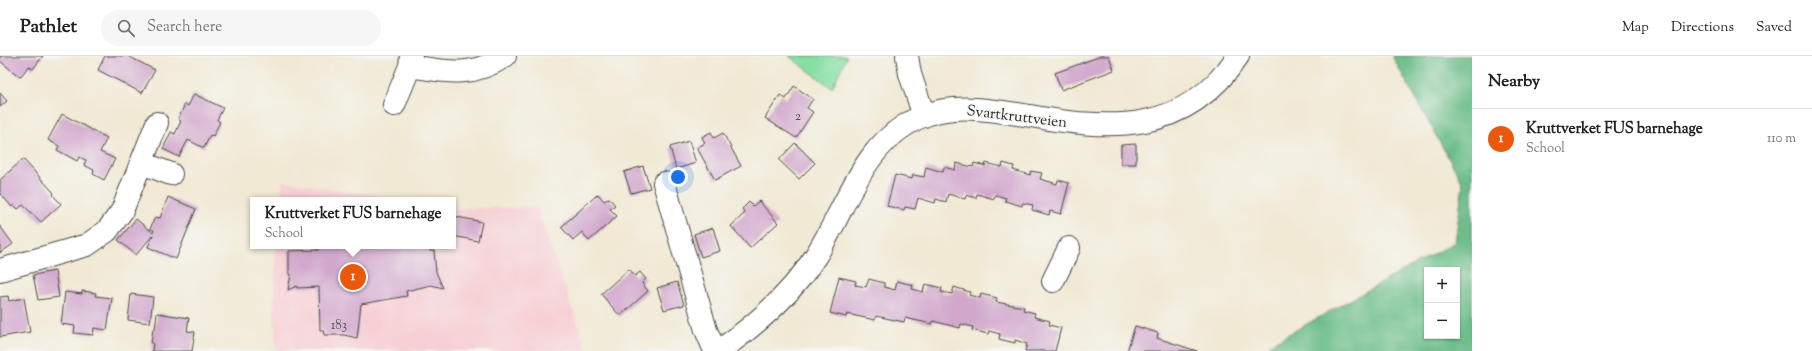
<!DOCTYPE html>
<meta charset="utf-8">
<style>
body{margin:0;font-family:"Sorts Mill Goudy",serif;background:#f6f6f6;color:#202124}
.controls{position:absolute;right:12px;bottom:12px;display:grid;overflow:hidden;border-radius:0px;box-shadow:0 1px 3px #0004}
.controls button{width:36px;height:36px;display:grid;place-items:center;padding:0;border:0;border-bottom:1px solid #e0e0e0;background:#fff;color:#202124;font:20px sans-serif}
.you{position:absolute;left:678px;top:121px;width:14px;height:14px;margin:-10px;border:3px solid #fff;border-radius:50%;background:#1a73e8;box-shadow:0 0 0 6px #1a73e833}
.badge{display:grid;place-items:center;width:26px;height:26px;border-radius:50%;background:#ea580c;color:#fff;font-size:13px;font-weight:700}
.pin{position:absolute;translate:-50% -50%;border:2px solid #fff;box-shadow:0 1px 4px #0006}
.popup{position:absolute;left:250px;top:141px;width:206px;height:52px;box-sizing:border-box;display:grid;place-content:center;border-radius:0px;background:#fff;filter:drop-shadow(0 1px 3px #0005);font-size:13px;white-space:nowrap;color:#757577}
.popup b{font-size:15px;color:#202124}
.popup::after{content:'';position:absolute;left:50%;top:100%;margin-left:-8px;border:8px solid transparent;border-top-color:#fff}
.list{margin:0;padding:0;list-style:none}
h2{display:flex;justify-content:space-between;align-items:center;height:52px;margin:0;padding:0 16px;font-size:17px}
h2 small{font-size:13px;font-weight:400;color:#757577}
.list li{display:grid;grid-template-columns:26px 1fr auto;gap:12px;align-items:center;box-sizing:border-box;height:60px;padding:0 16px;border-top:1px solid #e0e0e0}
.list b{display:block;font-size:15px;white-space:nowrap}
.list p{margin:0;font-size:13px;white-space:nowrap;color:#757577}
.list em{font-size:13px;font-style:normal;color:#757577}
.icon{flex:none;width:22px;height:22px;fill:none;stroke:currentColor;stroke-width:2;stroke-linecap:round;stroke-linejoin:round}
.map{position:relative;flex:none;width:1472px;height:295px;overflow:hidden}
header{display:flex;align-items:center;gap:24px;box-sizing:border-box;height:56px;padding:0 20px;background:#fff;border-bottom:1px solid #e0e0e0}
header strong{font-size:19px}
nav{display:flex;gap:22px;margin-inline-start:auto;font-size:14px}
.search{width:280px;height:36px;background:#f6f6f6;display:flex;align-items:center;gap:10px;box-sizing:border-box;padding:0 14px;border-radius:22px;color:#757577;font-size:15px}
main{display:flex}
aside{flex:1;background:#fff}
.map>svg:first-child{display:block}
</style>
<header>
<strong>Pathlet</strong>
<div class="search"><svg class="icon" aria-label="search" viewBox="0 0 24 24"><circle cx="10" cy="10" r="6"/><path d="M15 15l6 6"/></svg>Search here</div>
<nav><a>Map</a><a>Directions</a><a>Saved</a></nav>
</header>
<main>
<div class="map">
<svg width="1472" height="295" viewBox="0 0 1472 295">
<rect width="100%" height="100%" fill="#f6f6f2"/>
<filter id="ink" filterUnits="userSpaceOnUse"><feTurbulence type="fractalNoise" baseFrequency=".025" numOctaves="2"/><feDisplacementMap in="SourceGraphic" scale="8" xChannelSelector="R" yChannelSelector="G"/><feConvolveMatrix kernelMatrix="1 2 1 2 8 2 1 2 1" color-interpolation-filters="sRGB"/></filter>
<filter id="wash" filterUnits="userSpaceOnUse"><feTurbulence type="fractalNoise" baseFrequency=".012" numOctaves="4" result="noise"/><feDisplacementMap in="SourceGraphic" scale="16" xChannelSelector="R" yChannelSelector="G"/><feGaussianBlur stdDeviation="0.9" result="paint"/><feColorMatrix in="noise" values="0 0 0 0 0 0 0 0 0 0 0 0 0 0 0 0 0 1.4 0 .05"/><feComposite in="paint" operator="in"/></filter>
<g filter="url(#wash)">
<rect width="100%" height="100%" fill="#f1e9d4"/>
<!-- built -->
<path fill="#f7cfd4" d="M283 125 402 144H280Z
M453 152H537L587 295H276L274 259 276 190H453Z"/>
<!-- green -->
<path fill="#87dfa4" stroke="#598568" d="M789 0H847L832 32Z"/>
<!-- forest -->
<path fill="#6dbe8a" stroke="#4c745a" fill-rule="evenodd" d="M1392 0H1472V295H1273L1269 289 1455 186 1463 128ZM1427 214H1457V280H1427Z"/>
<g id="blocks">
<!-- building -->
<path fill="#d2a9cd" d="M0 0H43L33 13 29 10 20 21 0 5Z
M105 0H128L155 14 142 37 98 14Z
M1101 0H1109L1114 14 1061 34 1055 17Z
M794 30 813 43 807 52 813 56 796 82 765 62 780 39 786 43Z
M0 37 7 45 0 51Z
M194 38 223 52 217 64 220 66 213 80 210 79 204 92 188 84 179 101 163 93 171 76 175 78 181 65 178 63 185 48 188 50Z
M62 58 107 82 100 96 115 103 104 124 93 118 94 114 84 109 86 104 79 101 77 105 57 94 59 90 48 84Z
M711 76 714 82 723 77 741 110 715 124 697 92 705 87 702 81Z
M689 85 696 107 676 113 670 91Z
M795 87 815 107 799 123 779 104Z
M1136 88V108H1121V89Z
M23 103 54 137 53 139 61 148 41 166 23 149 18 153 14 149 12 151 0 137V124Z
M956 107 973 111 974 107 985 110 986 107 1002 111 1003 107 1014 110 1013 114 1030 119 1031 115 1042 117 1040 123 1057 128 1058 124 1069 127 1061 158 1050 155 1049 159 1032 154 1033 149 1023 147 1022 150 1005 145 1006 142 995 139 994 143 977 138 976 142 966 139 965 143 948 138 946 146 936 143 935 147 918 142 915 153 905 151 904 154 887 150 895 119 912 123 913 119 924 121 926 111 943 116 944 111 955 114Z
M643 110 650 132 631 137 624 116Z
M598 138 604 145 609 142 615 149 610 153 617 160 589 185 582 176 573 184 561 171Z
M168 141 196 153 176 203 148 191 153 179 136 199 118 184 136 163 153 177 154 174 150 173 155 161 160 162Z
M759 145 778 167 750 192 731 170 745 157 742 153 749 146 753 150Z
M453 160 482 166 478 185 453 180Z
M0 170 13 188 0 197Z
M713 172 720 195 701 201 694 178Z
M344 190H430V195H434L436 216 443 232 431 229 406 235 407 240 361 248 357 282 344 279H324L323 274H320L319 231 297 232V230L288 234 291 218H289V195L319 194V191Z
M629 213 635 220 640 216 646 223 642 227 648 235 620 260 601 238Z
M55 215 59 241 38 244 33 219Z
M839 221 856 225 855 229 866 231 869 223 884 227V231L895 234 897 225 913 229 912 233 923 236 925 228 942 232 941 236 952 238 954 231 970 236 969 239 980 242 981 238 997 242 996 246 1024 251 1023 254 1035 257 1034 261 1050 265 1049 269 1061 272 1055 295H1025L1027 288 1015 284V287L999 283 1000 278 989 275 988 278 972 274 973 271 961 268 960 272 933 265 932 268 905 262 904 266 876 260 875 264 847 258 846 261 830 257Z
M677 226 684 249 664 254 657 232Z
M82 235 96 237 95 240 112 242 107 274 94 272 93 279 74 277 75 270 61 268 65 236 82 238Z
M131 238 153 241 150 267 128 264Z
M8 240 9 245 24 242 30 276 0 281V241Z
M157 257 189 262 187 275 195 276 192 295H152L153 287H151L153 273H155Z
M1135 270 1158 277 1157 282 1197 295H1127Z"/>
</g>
</g>
<g filter="url(#ink)">
<use href="#blocks" fill-opacity="0" stroke="#494844" stroke-width="1"/>
<g fill="none" stroke-linecap="round" stroke-linejoin="round">
<!-- minor casing -->
<g stroke="#494844" stroke-width="24">
<path id="minor" d="M907 0 910 18 924 60
M410 10C447 16 472 22 505 0
M394 49 410 10 411 0
M142 107 171 118
M664 127 706 274 715 295
M0 214 87 189 107 175 122 155 157 67
M1053 225 1069 192
M719 295C756 269 791 239 815 201 848 150 862 85 923 60 955 47 992 54 1024 59 1109 74 1184 81 1238 0"/>
</g>
<!-- minor -->
<use href="#minor" stroke="#fff" stroke-width="22"/>
</g>
</g>
<g text-anchor="middle" stroke-width="3" stroke-linejoin="round" paint-order="stroke">
<!-- number labels -->
<g font-size="13" fill="#554a54">
<text x="798" y="64">2</text>
<text x="339" y="273">183</text>
</g>
<!-- street labels -->
<g font-size="15" fill="#2b2b2b" stroke="#f6f6f2">
<text transform="translate(1017 60) rotate(7)" y="5">Svartkruttveien</text>
</g>
</g>
</svg>
<div class="controls">
<button>+</button>
<button>−</button>
</div>
<div class="you"></div>
<div class="pin badge" style="left:353px;top:221px">1</div>
<div class="popup"><b>Kruttverket FUS barnehage</b>School</div>
</div>
<aside>
<h2>Nearby<small></small></h2>
<ul class="list">
<li><span class="badge">1</span><div><b>Kruttverket FUS barnehage</b><p>School</p></div><em>110 m</em></li>
</ul>
</aside>
</main>
